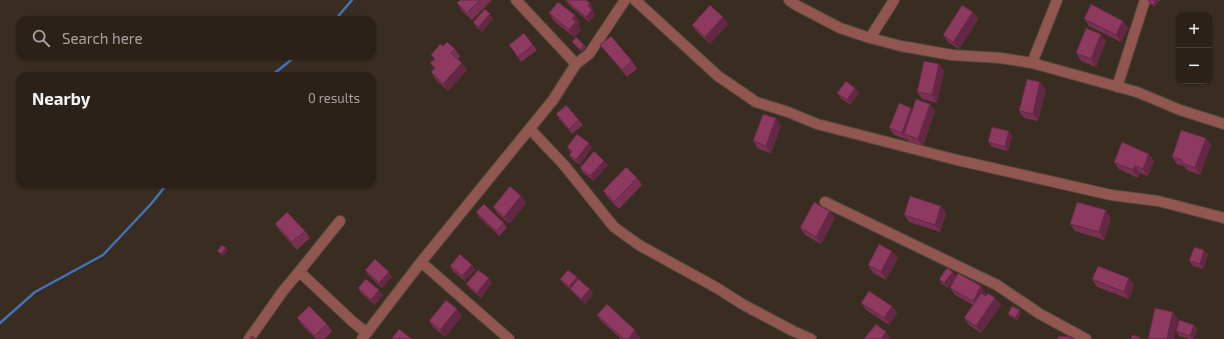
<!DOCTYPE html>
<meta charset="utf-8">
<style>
body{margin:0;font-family:"Exo 2",sans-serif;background:#332921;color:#f1f3f6}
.controls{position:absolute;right:12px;top:12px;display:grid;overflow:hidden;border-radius:8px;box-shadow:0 1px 3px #0004}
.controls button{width:36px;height:36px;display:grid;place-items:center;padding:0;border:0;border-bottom:1px solid #473e37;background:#2b2118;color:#f1f3f6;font:20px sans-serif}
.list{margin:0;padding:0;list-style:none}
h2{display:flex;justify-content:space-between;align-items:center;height:52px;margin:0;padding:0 16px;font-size:17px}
h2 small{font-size:13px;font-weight:400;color:#a6a3a2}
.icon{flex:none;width:22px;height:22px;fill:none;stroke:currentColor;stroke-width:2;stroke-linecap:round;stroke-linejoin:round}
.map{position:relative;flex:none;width:1224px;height:339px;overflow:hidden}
.search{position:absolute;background:#2b2118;box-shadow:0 1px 3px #0004;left:16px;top:16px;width:360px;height:44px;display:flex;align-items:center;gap:10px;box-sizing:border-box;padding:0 14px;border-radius:12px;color:#a6a3a2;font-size:15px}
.panel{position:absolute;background:#2b2118;box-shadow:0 1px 3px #0004;left:16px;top:72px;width:360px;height:116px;border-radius:12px}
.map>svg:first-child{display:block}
</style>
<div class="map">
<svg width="1224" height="339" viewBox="0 0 1224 339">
<rect width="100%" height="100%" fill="#392c20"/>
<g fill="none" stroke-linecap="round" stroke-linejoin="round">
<!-- stream -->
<path stroke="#4472b9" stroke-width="2.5" d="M335 20 352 0
M271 76 296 56
M0 323 35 292 103 255 151 204 167 184"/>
<!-- street casing -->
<g stroke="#55493d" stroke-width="12">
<path id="street" d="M516 0 576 64
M635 0 718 76 756 102 788 112 817 124 957 160 1111 195 1158 201 1224 218
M789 0 796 5 840 28 870 38 901 46 952 55 1001 58 1032 63 1137 92 1180 110 1224 124
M870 38 894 0
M1032 63 1057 0
M1117 87 1145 0
M530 129 564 165 614 227 639 245 717 288 742 304 793 331 811 339
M825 202 997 285 1040 314 1086 339
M421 262 509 339
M298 273 340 221
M249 339 283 291 298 273 304 276 353 322 367 333
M362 339 421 262 553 100 576 64 589 54 625 0"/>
</g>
<!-- street -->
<use href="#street" stroke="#925650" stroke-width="10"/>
</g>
<!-- wall -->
<path fill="#793153" d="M460 0H492L472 20 462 11 457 3Z
M565 0 593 8 592 10 595 15 589 22 569 5Z
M1149 0H1160L1155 7 1150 4 1148 1Z
M973 12 978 19 959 49 948 42 943 35Z
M549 13 580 22 578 25 581 30 574 37 554 21Z
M490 14 493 19 482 32 476 27 473 22Z
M1084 19 1123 21 1128 28 1121 42 1089 26Z
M728 24 710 44 697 32 692 25Z
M524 33 537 50 521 62 509 45Z
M1106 41 1096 67 1081 61 1076 53Z
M572 42 584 45 586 47 581 52Z
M600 45 632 61 637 69 627 77 606 52Z
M443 46 455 49 460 56 458 59 462 63 467 70 448 91 436 80 431 72 434 69 430 63 434 59 431 55Z
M939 64 944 71 937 103 922 99 917 92Z
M855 88 859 93 850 105 841 98 837 93Z
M1046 90 1038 121 1024 118 1019 111Z
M930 104 935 111 923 146 909 142 907 139V140L894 135 889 128 913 109Z
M556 114 579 120 583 125 572 134 559 119Z
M776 118 781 126 771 153 758 149 753 141Z
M1012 136 1008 151 992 147 988 142Z
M1206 138 1211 145 1200 175 1187 170 1184 166 1177 164 1172 157Z
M567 147H592L580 165 573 160 569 155 571 153Z
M1149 154 1154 161 1148 176 1140 173 1138 178 1119 169 1114 162Z
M604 161 608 165 594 181 583 173 580 168Z
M637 178 642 185 619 209 608 198 603 191Z
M521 196 526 203 509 224 498 214 493 207Z
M476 212 504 223 507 228 499 236 479 217Z
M946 213 940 232 909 222 904 215Z
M835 218 821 244 805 235 800 228Z
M1111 218 1104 240 1075 231 1070 224Z
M275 224 305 231 310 238 297 250 280 231Z
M1204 250 1208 255 1203 269 1193 266 1189 261Z
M898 258 886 280 873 273 868 265Z
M472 265 475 270 465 281 453 271 450 266Z
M365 270 392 277 382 288 368 275Z
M953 272 956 277 986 294 985 295 986 296 995 298 1001 305 981 333 969 325 964 318 973 305 955 295 950 288 954 280 948 288 942 284 939 279Z
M577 277 590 289 593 294 585 304 564 284 560 279Z
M1092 279 1134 285 1129 299 1097 287Z
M492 283 481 298 470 289 466 284Z
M358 288 383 295 375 305 361 293Z
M861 303 892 306 897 313 889 325 866 310Z
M457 309 462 316 445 337 434 328 429 321Z
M1021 313 1017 320 1009 316 1008 314Z
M597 315 640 338 639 339H621L602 322Z
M297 318 327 324 332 331 325 339H316L302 325Z
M1194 325 1197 330 1194 339H1189L1179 336 1176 331Z"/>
<!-- shaded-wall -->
<path fill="#632843" d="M1156 0H1160L1155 7 1153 5Z
M590 3 593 8 592 10 595 15 589 22 586 17 588 6Z
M973 12 978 19 959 49 953 42Z
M490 14 493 19 482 32 478 27Z
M575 15 580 22 578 25 581 30 574 37 569 30 572 19Z
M723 17 728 24 710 44 705 37Z
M1123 21 1128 28 1121 42 1116 35Z
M1101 34 1106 41 1096 67 1091 59Z
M462 63 467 70 448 91 443 84Z
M939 64 944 71 937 103 932 95Z
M1040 82 1046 90 1038 121 1033 114Z
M855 88 859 93 850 105 847 100Z
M930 104 935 111 923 146 918 139Z
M911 108 916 115 904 134 907 139V140L902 133Z
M776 118 781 126 771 153 766 146Z
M1009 131 1012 136 1008 151 1005 147Z
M1206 138 1211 145 1200 175 1195 168Z
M589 143 592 147 580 165 576 160Z
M1149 154 1154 161 1148 176 1143 169Z
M604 161 608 165 594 181 590 176Z
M1135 166 1140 173 1138 178 1133 170Z
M521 196 526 203 509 224 504 217Z
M941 206 946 213 940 232 935 225Z
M1106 210 1111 218 1104 240 1099 232Z
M830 211 835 218 821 244 816 237Z
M226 248 228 251 222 257 221 254Z
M1204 250 1208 255 1203 269 1200 264Z
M892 251 898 258 886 280 881 272Z
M472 265 475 270 465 281 462 276Z
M389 272 392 277 382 288 379 283Z
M953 272 956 277 948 288 944 283Z
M577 277 580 282 570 289 569 287Z
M489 278 492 283 481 298 477 293Z
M1129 278 1134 285 1129 299 1124 292Z
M981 286 986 294 978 308 973 301Z
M590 289 593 294 585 304 581 299Z
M379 290 383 295 375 305 371 300Z
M995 298 1001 305 981 333 976 326Z
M892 306 897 313 889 325 884 318Z
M457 309 462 316 445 337 440 330Z
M1020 310 1021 313 1017 320 1015 318Z
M1173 312 1178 319 1174 339H1167Z
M1194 325 1197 330 1194 339H1193L1190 336Z
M635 330 640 338 639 339H628Z
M886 332 891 339H881Z"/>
<!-- building -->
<path fill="#8d3960" stroke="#632843" d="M460 0H480L467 13 457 3Z
M565 0H586L590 3 588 6 592 10 586 17Z
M1149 0H1156L1153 5 1148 1Z
M558 2 575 15 572 19 576 22 569 30 549 13Z
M1091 4 1123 21 1116 35 1084 19Z
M710 5 723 17 705 37 692 25Z
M962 5 973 12 953 42 943 35Z
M485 9 490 14 478 27 473 22Z
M1086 28 1101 34 1091 59 1076 53Z
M524 33 533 45 518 57 509 45Z
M611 36 632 61 622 70 600 45Z
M576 37 584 45 580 50 572 42Z
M447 42 455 49 451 53 462 63 443 84 431 72 435 68 430 63 435 59 431 55 440 44 443 46Z
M924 61 939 64 932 95 917 92Z
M1027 79 1040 82 1033 114 1019 111Z
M846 81 855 88 847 100 837 93Z
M916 99 930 104 918 139 904 134Z
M899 103 911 108 902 133 889 128Z
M566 105 579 120 569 129 556 114Z
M763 114 776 118 766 146 753 141Z
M992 127 1009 131 1005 147 988 142Z
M1181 130 1206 138 1195 168 1182 163V160L1172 157Z
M577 134 589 143 576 160 569 155 572 151 567 147Z
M1122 142 1149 154 1143 169 1135 166 1133 170 1114 162Z
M594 151 604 161 590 176 580 168Z
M626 167 637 178 614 202 603 191Z
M510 186 521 196 504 217 493 207Z
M910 196 941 206 935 225 904 215Z
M814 202 830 211 816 237 800 228Z
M1077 202 1106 210 1099 232 1070 224Z
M484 204 504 223 496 231 476 212Z
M287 212 305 231 292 242 275 224Z
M879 244 892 251 881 272 868 265Z
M222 245 226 248 221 254 217 251Z
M1194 247 1204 250 1200 264 1189 261Z
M460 254 472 265 462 276 450 266Z
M375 259 389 272 379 283 365 270Z
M1098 266 1129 278 1124 292 1092 279Z
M947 268 953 272 944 283 939 279Z
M478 270 489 278 477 293 466 284Z
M568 270 577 277 569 287 560 279Z
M958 273 981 286 973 301 950 288Z
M366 279 379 290 371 300 358 288Z
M578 279 590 289 581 299 570 289Z
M869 291 892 306 884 318 861 303Z
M981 293 986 296 988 293 995 298 976 326 964 318Z
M446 300 457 309 440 330 429 321Z
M607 304 635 330 628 339H624L597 315Z
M309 306 327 324 315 336 297 318Z
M1012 306 1020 310 1015 318 1008 314Z
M1155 308 1173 312 1167 339H1148Z
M1179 320 1194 325 1190 336 1176 331Z
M876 324 886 332 881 339H864Z
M399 329 412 339H393L392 338Z
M1132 335 1140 337 1139 339H1131Z
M252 336 256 339H250Z
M1059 336 1072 337V339H1058Z"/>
</svg>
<div class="controls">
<button>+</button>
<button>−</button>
</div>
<div class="search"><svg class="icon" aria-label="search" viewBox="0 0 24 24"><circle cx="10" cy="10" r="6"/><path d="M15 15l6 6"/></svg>Search here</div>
<section class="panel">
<h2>Nearby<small>0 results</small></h2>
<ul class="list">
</ul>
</section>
</div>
